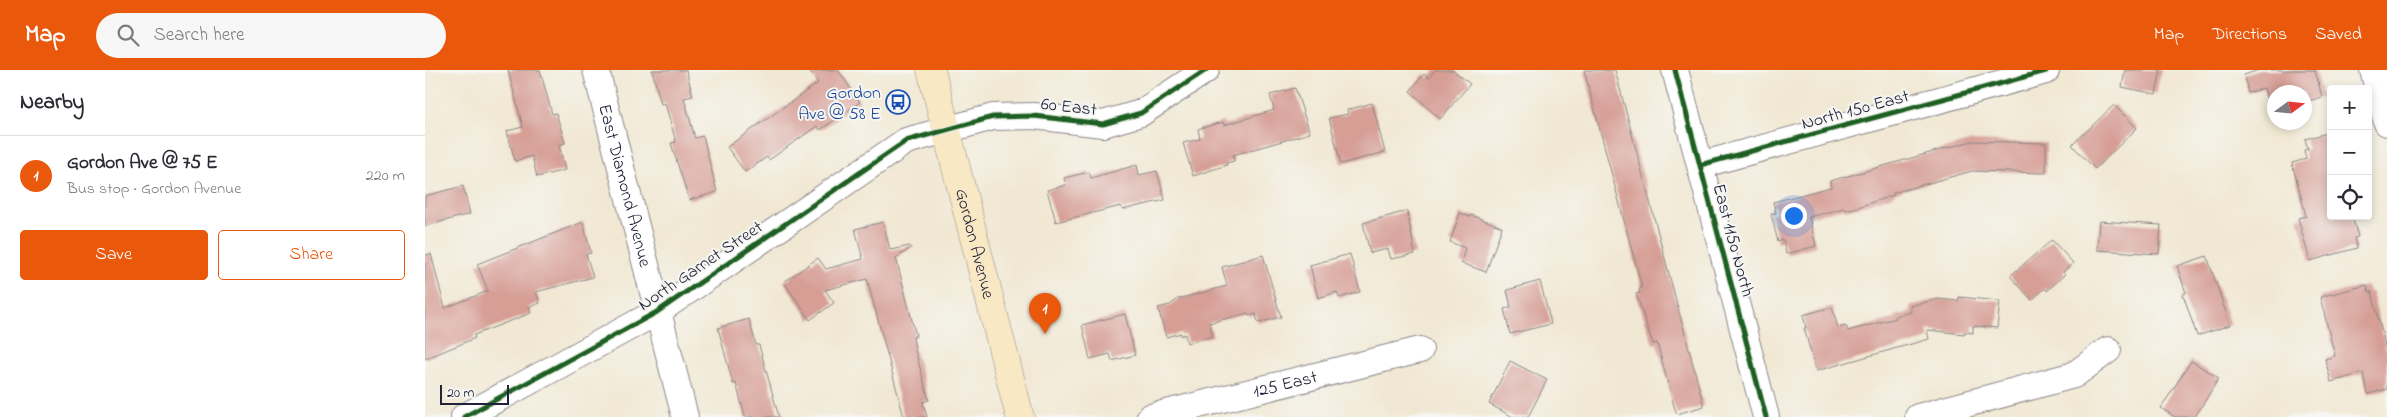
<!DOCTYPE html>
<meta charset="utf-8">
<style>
body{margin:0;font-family:"Indie Flower",sans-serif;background:#f7f7f7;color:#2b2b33}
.controls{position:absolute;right:15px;top:15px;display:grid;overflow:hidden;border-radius:5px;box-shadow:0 2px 8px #0003}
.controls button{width:45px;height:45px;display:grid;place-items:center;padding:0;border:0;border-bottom:1px solid #e1e1e2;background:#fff;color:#2b2b33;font:25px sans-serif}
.compass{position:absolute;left:1842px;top:15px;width:45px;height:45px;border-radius:50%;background:#fff;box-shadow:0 2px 8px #0003;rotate:75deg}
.scale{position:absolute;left:15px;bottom:12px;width:69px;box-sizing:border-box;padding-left:5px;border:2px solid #22223b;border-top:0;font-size:14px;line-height:18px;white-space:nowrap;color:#22223b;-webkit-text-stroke:4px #f6f6f2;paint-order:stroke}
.you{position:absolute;left:1368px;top:145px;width:18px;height:18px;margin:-12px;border:4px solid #fff;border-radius:50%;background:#1a73e8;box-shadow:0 0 0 8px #1a73e833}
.badge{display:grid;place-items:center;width:32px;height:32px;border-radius:50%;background:#ea580c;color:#fff;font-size:16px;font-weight:700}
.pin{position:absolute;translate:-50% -41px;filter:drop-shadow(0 1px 2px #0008)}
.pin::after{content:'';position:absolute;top:26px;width:18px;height:15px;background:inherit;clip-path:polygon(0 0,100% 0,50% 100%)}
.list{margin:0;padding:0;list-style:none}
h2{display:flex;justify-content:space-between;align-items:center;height:65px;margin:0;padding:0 20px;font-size:21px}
h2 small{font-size:16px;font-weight:400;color:#7c7c81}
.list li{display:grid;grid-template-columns:32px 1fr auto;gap:15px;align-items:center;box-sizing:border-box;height:80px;padding:0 20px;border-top:1px solid #e1e1e2}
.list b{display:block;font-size:19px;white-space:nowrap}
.list p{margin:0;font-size:16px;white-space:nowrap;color:#7c7c81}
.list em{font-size:16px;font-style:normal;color:#7c7c81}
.actions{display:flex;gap:10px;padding:15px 20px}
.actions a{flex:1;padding:11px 0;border:1px solid #ea580c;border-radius:5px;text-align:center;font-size:18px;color:#ea580c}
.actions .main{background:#ea580c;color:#fff}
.icon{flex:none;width:28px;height:28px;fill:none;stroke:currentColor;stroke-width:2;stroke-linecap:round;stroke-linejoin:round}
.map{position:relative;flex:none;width:1962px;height:347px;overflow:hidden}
header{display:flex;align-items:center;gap:30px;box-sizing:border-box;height:70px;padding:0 25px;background:#ea580c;color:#fff}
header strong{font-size:24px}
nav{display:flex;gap:28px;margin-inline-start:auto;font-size:18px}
.search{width:350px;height:45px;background:#f7f7f7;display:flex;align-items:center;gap:12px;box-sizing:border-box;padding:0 18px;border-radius:28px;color:#7c7c81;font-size:19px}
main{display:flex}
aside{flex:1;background:#fff}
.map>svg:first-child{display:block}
</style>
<header>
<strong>Map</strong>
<div class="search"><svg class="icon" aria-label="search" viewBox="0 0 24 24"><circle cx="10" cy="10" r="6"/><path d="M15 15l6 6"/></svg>Search here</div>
<nav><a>Map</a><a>Directions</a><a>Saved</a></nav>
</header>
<main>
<aside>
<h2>Nearby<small></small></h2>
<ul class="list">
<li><span class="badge">1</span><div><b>Gordon Ave @ 75 E</b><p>Bus stop · Gordon Avenue</p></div><em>220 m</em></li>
</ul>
<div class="actions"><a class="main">Save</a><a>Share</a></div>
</aside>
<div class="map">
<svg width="1962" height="347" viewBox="0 0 1962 347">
<rect width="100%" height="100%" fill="#f6f6f2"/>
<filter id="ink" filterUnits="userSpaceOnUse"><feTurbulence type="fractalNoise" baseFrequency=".02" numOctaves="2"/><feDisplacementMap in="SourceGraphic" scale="10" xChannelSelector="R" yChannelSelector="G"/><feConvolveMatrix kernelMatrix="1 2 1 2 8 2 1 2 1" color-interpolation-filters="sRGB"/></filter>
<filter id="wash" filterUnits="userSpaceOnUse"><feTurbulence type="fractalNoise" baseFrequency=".0096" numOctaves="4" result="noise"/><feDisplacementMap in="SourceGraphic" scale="20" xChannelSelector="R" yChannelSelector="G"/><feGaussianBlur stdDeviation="1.12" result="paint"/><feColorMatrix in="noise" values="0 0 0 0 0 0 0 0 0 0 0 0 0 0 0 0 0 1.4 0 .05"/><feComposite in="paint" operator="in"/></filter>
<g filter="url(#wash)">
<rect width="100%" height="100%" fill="#f1e8d3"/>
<g id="blocks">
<!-- building -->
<path fill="#d69e95" d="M83 0H115L127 44 131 43 140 73 134 75 140 100 112 107 107 86 90 91 82 61 98 57Z
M227 0H261L268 26 259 28 270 68 278 66 292 122 264 130 246 73 251 72 240 33 236 34Z
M384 0H413L435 32 395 60 392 56 344 90 342 87 320 102 302 77 393 13Z
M1010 0H1028L1045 14 1015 49 985 21 999 4 1004 8Z
M1159 0H1190L1279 336 1252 344 1249 336 1232 273 1228 274 1211 224 1215 223 1214 219 1217 218Z
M1700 0H1736L1731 24 1697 17Z
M1834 0H1890L1897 27 1880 32V22H1850V40L1845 41 1839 18 1823 23 1819 5Z
M870 18 885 63 808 85 809 91 801 93 802 95 768 106 758 73 775 69 773 59 798 52 799 55 849 40 845 25Z
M947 33 960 82 916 94 904 48 923 44 922 40Z
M1689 35 1712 58 1670 99 1647 75Z
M1906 62V146H1927L1933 167 1929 168 1932 178 1885 191 1873 148 1881 146 1867 93 1881 89 1879 80 1883 79 1880 69Z
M1547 71 1621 73V103L1547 101 1468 123 1469 125 1433 137 1420 140 1419 138 1384 147 1391 176 1361 184 1358 170 1353 172 1346 144 1351 143 1348 132 1406 117 1405 111Z
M712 95 714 105 732 101 740 130 697 140 696 136 631 152 622 120 641 115 639 108 664 102 666 108Z
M38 116 45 144 0 156V126Z
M982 141 990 184 966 189 963 179 945 183 938 153Z
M1035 143 1045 147 1046 145 1077 157 1061 202 1036 193 1040 178 1025 172Z
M1674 151 1736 155 1734 184 1672 180Z
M158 152 166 183 161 184 168 207 111 222 115 233 104 237 106 243 49 265 50 268 0 289V185L6 184 20 238 63 221 52 194Z
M458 152 465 180 485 176 486 178 471 188 491 266 488 267 490 280 504 330 498 332 502 347H479L442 209 400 220 409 233 385 250 359 212 393 188 401 199 438 189 430 159Z
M1627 170 1648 193 1638 202 1640 204 1622 221 1620 218 1607 230 1585 206Z
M925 184 935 222 914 228 912 222 893 228 885 195Z
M838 185 856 247 833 253 831 244 824 246 823 243 784 253 788 266 762 273 760 264 756 266V263L741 267 733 238 745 235 753 229 802 216 797 197Z
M1782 186 1805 255 1772 266 1758 224 1761 223 1752 196Z
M1115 211 1126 254 1085 264 1079 239 1086 237 1082 220Z
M1942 215 1944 222H1947L1962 283V319L1943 324 1938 303 1906 312 1900 289 1910 286 1895 227Z
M1534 227 1575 231 1572 258 1548 256V263L1539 262V264L1502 260 1504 269 1391 301 1379 258H1381L1378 245 1407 237 1413 258 1421 256 1423 261 1471 248 1470 246 1486 242 1485 236 1513 229 1533 231Z
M700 244 710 285 687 291 685 284 665 289 657 255Z
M324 249 331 275H334L354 347H320L311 313 308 314 293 258Z
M1085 291 1122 310 1103 347H1088L1064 334Z
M1766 291 1794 308 1770 347H1750L1736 338Z"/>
</g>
</g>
<g filter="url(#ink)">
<use href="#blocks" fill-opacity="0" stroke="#8a8587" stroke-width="1"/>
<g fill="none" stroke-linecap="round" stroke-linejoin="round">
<!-- minor casing -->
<g stroke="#8a8587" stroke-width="28">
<g id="minor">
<path id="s1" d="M171 0 260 347"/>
<path d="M1250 0 1341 347"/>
<path d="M1948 0 1962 53"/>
<path d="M1275 95 1621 1"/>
<path d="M39 347 232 242 481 71 568 47 609 46 678 54 716 43 781 0"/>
<path id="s2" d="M725 347 995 280"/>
<path d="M1493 347 1649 305 1683 280"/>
</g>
</g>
<!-- secondary casing -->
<g stroke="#8a8587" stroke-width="29">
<g id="secondary">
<path id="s3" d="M506 0 595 347"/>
</g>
</g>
<!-- minor -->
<use href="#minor" stroke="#fff" stroke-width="26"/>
<!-- secondary -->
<use href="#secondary" stroke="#f8e8c3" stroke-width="28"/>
<!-- cycleway casing -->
<g stroke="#f6f6f2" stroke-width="8">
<path id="cycleway" d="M1250 0 1341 347
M1275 95 1621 1
M39 347 232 242 481 71 568 47 609 46 678 54 716 43 781 0"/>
</g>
<!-- cycleway -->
<use href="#cycleway" stroke="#1b5e20" stroke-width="5"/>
</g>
</g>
<!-- icons -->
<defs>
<g id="bus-ring" transform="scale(1.25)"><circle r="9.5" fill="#f6f6f2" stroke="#1a4fb4" stroke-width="1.5"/><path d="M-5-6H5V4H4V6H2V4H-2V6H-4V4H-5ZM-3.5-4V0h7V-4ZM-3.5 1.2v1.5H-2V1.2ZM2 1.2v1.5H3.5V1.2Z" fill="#1a4fb4"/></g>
</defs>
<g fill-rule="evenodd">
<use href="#bus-ring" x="473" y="32"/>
</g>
<g text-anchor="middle" stroke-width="4" stroke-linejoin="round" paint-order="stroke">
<!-- transit labels -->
<g font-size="18" fill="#164399" stroke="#f6f6f2" text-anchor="end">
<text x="456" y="28">Gordon<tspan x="456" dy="21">Ave @ 58 E</tspan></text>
</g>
<!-- street labels -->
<g font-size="18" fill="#22223b" stroke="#f6f6f2">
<text transform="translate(644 36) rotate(6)" y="6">60 East</text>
<text transform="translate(1430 39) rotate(-15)" y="6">North 150 East</text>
<text dy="6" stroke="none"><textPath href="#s1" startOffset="119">East Diamond Avenue</textPath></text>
<text transform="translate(1309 170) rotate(75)" y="6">East 1150 North</text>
<text dy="6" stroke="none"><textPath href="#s3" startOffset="179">Gordon Avenue</textPath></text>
<text transform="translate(275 195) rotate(-34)" y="6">North Garnet Street</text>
<text dy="6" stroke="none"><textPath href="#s2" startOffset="139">125 East</textPath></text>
</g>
</g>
</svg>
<div class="controls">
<button>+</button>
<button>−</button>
<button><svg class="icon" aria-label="locate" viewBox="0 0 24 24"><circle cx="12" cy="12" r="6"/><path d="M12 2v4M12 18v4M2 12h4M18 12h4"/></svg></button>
</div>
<svg class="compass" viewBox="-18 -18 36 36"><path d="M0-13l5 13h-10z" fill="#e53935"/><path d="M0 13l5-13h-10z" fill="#7c7c81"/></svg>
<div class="scale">20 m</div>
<div class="you"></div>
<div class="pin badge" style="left:620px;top:264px">1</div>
</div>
</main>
